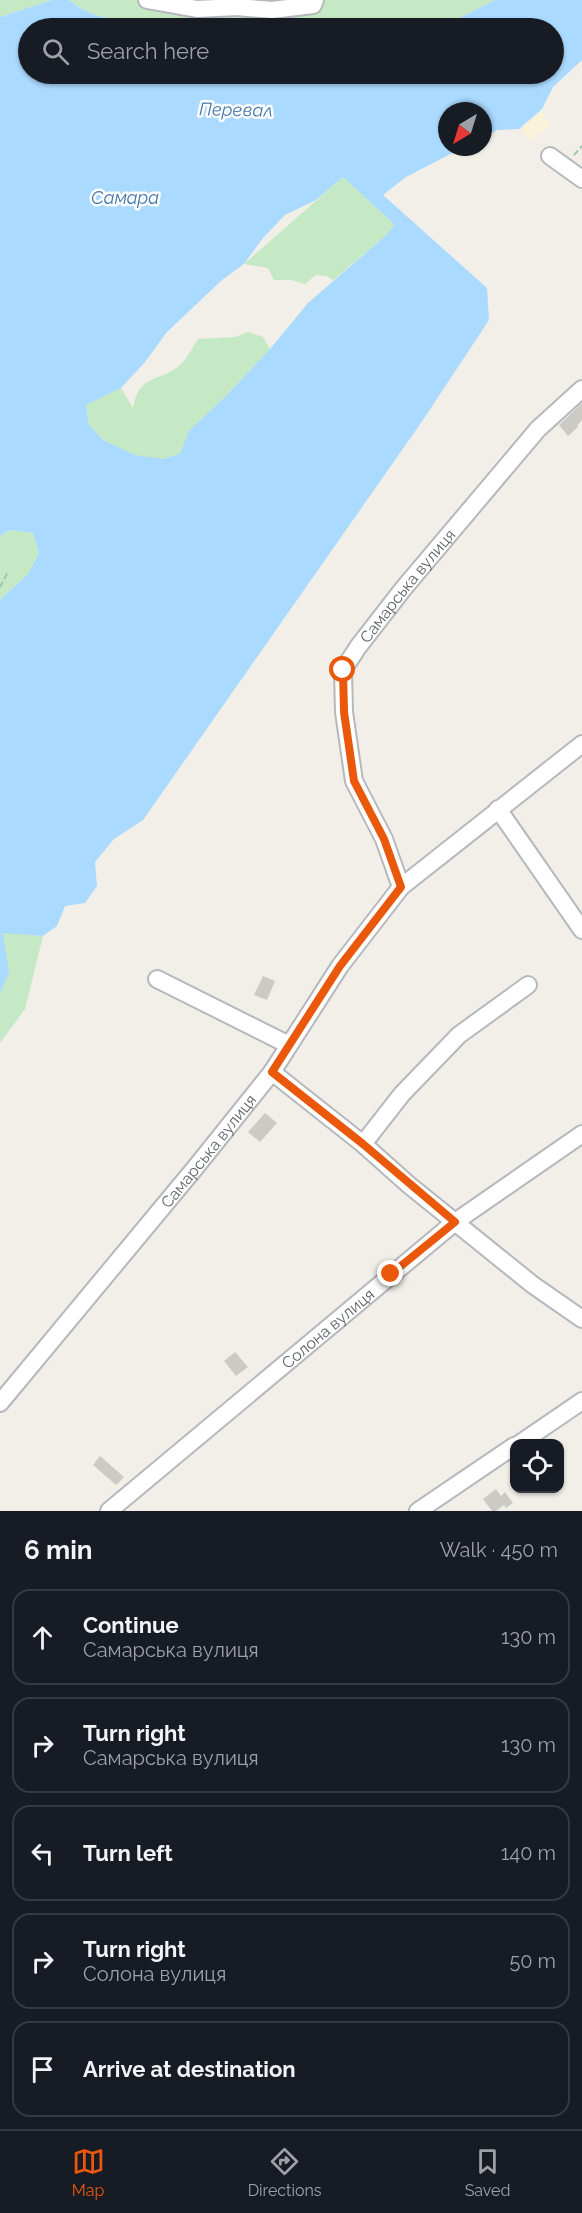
<!DOCTYPE html>
<meta charset="utf-8">
<style>
body{margin:0;font-family:Raleway,sans-serif;background:#242831;color:#f1f3f6}
.controls{position:absolute;right:18px;bottom:18px;display:grid;overflow:hidden;border-radius:12px;box-shadow:0 2px 4px #0004}
.controls button{width:54px;height:54px;display:grid;place-items:center;padding:0;border:0;border-bottom:2px solid #363941;background:#171b24;color:#f1f3f6;font:30px sans-serif}
.compass{position:absolute;left:438px;top:102px;width:54px;height:54px;border-radius:50%;background:#171b24;box-shadow:0 2px 4px #0004;rotate:218deg}
.stop{position:absolute;width:18px;height:18px;margin:-14px;border:4px solid #ea580c;border-radius:50%;background:#fff}
.stop.end{background:#ea580c;border-color:#fff;box-shadow:0 2px 6px #0008}
.list{margin:0;padding:0;list-style:none}
h2{display:flex;justify-content:space-between;align-items:center;height:78px;margin:0;padding:0 24px;font-size:26px}
h2 small{font-size:20px;font-weight:400;color:#9ea1a6}
.list li{display:grid;grid-template-columns:39px 1fr auto;gap:18px;align-items:center;box-sizing:border-box;height:96px;margin:0 12px 12px;padding:0 12px;border:2px solid #363941;border-radius:18px}
.list b{display:block;font-size:22px;white-space:nowrap}
.list p{margin:0;font-size:20px;white-space:nowrap;color:#9ea1a6}
.list em{font-size:20px;font-style:normal;color:#9ea1a6}
.icon{flex:none;width:33px;height:33px;fill:none;stroke:currentColor;stroke-width:2;stroke-linecap:round;stroke-linejoin:round}
.map{position:relative;flex:none;width:582px;height:1511px;overflow:hidden}
.search{position:absolute;background:#171b24;box-shadow:0 2px 4px #0004;left:18px;right:18px;top:18px;height:66px;display:flex;align-items:center;gap:15px;box-sizing:border-box;padding:0 21px;border-radius:33px;color:#9ea1a6;font-size:22px}
.sheet{height:618px;background:#171b24}
nav{display:flex;justify-content:space-around;align-items:center;box-sizing:border-box;height:84px;border-top:2px solid #363941;background:#171b24;font-size:16px;color:#9ea1a6}
nav a{display:grid;justify-items:center;gap:3px}
nav .on{color:#ea580c}
.map>svg:first-child{display:block}
</style>
<div class="map">
<svg width="582" height="1511" viewBox="0 0 582 1511">
<rect width="100%" height="100%" fill="#f1efe8"/>
<!-- green -->
<path fill="#c5e8c5" d="M0 0H52L0 17Z
M69 0H495L443 26 432 28C382 28 332 28 282 28 227 28 110 36 69 0Z
M343 177 395 225 384 237 333 280 327 276 316 275 305 284 291 280H274L268 268 244 264Z
M248 332 263 337 270 349 227 395 190 431 180 454 163 460 135 455 103 440 89 425 86 405 121 388 133 408C139 374 159 382 179 366 187 359 192 348 198 339L235 337Z
M9 530 33 533 39 553 28 574 0 600V536Z
M0 932 43 936 25 1009 0 1043Z"/>
<!-- sand -->
<path fill="#fbf3d9" d="M541 112 551 124 531 141 521 129Z"/>
<!-- water -->
<path fill="#aadaff" fill-rule="evenodd" d="M52 0H69C94 22 134 22 166 28H28V74H554V28H432L443 26 495 0H582V60L553 87 542 109 519 129 497 130 483 137V111H447V147H464L406 177 383 195 487 288 489 320 423 420 143 820 114 839 95 862 97 886 85 903 65 906 57 926 43 936 3 933 9 973 0 994V600L28 574 39 553 33 533 9 530 0 536V17ZM343 177 395 225 384 237 308 303 270 349 227 395 189 431 180 454 163 459 135 455 103 440 89 425 86 405 121 388 145 362 167 332 222 280 244 264 263 238 285 215 316 200Z"/>
<!-- building -->
<path fill="#cccac5" d="M582 403V420L577 426 578 427 568 436 559 425Z
M263 976 275 981 267 1000 254 995Z
M265 1113 277 1123 260 1142 248 1132Z
M235 1352 248 1367 236 1376 224 1361Z
M100 1456 124 1477 116 1485 93 1465Z
M496 1489 501 1496 505 1492 513 1503 506 1508 504 1505 496 1511H492L483 1499Z"/>
<g fill="none" stroke-linecap="round" stroke-linejoin="round">
<!-- minor casing -->
<g stroke="#b5b8bc" stroke-width="20">
<g id="minor">
<path d="M147 0 197 9 237 7 272 10 313 5 315 0"/>
<path d="M550 156 582 179"/>
<path d="M498 809 582 930"/>
<path id="s1" d="M401 887 384 839 354 781 344 712 343 670 358 647 403 589 538 429 582 389"/>
<path d="M157 979 289 1045"/>
<path d="M272 1072 363 1144 409 1185 533 1285 582 1319"/>
<path d="M363 1144 402 1094 459 1035 528 985"/>
<path id="s2" d="M0 1403 195 1168 272 1072 340 966 401 887 582 744"/>
<path d="M519 1444 582 1401"/>
<path id="s3" d="M109 1511 455 1222 582 1134"/>
<path d="M418 1511 514 1446"/>
</g>
</g>
<!-- path -->
<path stroke="#9cc7a9" stroke-width="2" stroke-dasharray="6 3" stroke-linecap="butt" d="M574 155 582 146
M0 587 8 572"/>
<!-- minor -->
<use href="#minor" stroke="#fff" stroke-width="16"/>
</g>
<g fill="none" stroke-linecap="round" stroke-linejoin="round">
<!-- route -->
<path stroke="#ea580c" stroke-width="8" d="M343 670 344 712 354 781 384 839 401 887 340 966 272 1072 363 1144 455 1222 391 1274"/>
</g>
<g text-anchor="middle" stroke-width="5" stroke-linejoin="round" paint-order="stroke">
<!-- street labels -->
<g font-size="16" fill="#5f6368" stroke="#fff">
<text dy="6" stroke="none"><textPath href="#s1" startOffset="334">Самарська вулиця</textPath></text>
<text dy="6" stroke="none"><textPath href="#s2" startOffset="327">Самарська вулиця</textPath></text>
<text dy="6" stroke="none"><textPath href="#s3" startOffset="285">Солона вулиця</textPath></text>
</g>
<!-- water labels -->
<g font-size="18" font-style="italic" fill="#4174aa" stroke="#fff">
<text transform="translate(236 110) rotate(1)" y="6">Перевал</text>
<text x="125" y="204">Самара</text>
</g>
</g>
</svg>
<div class="controls">
<button><svg class="icon" aria-label="locate" viewBox="0 0 24 24"><circle cx="12" cy="12" r="6"/><path d="M12 2v4M12 18v4M2 12h4M18 12h4"/></svg></button>
</div>
<svg class="compass" viewBox="-18 -18 36 36"><path d="M0-13l5 13h-10z" fill="#e53935"/><path d="M0 13l5-13h-10z" fill="#9ea1a6"/></svg>
<div class="stop" style="left:343px;top:670px"></div>
<div class="stop end" style="left:391px;top:1274px"></div>
<div class="search"><svg class="icon" aria-label="search" viewBox="0 0 24 24"><circle cx="10" cy="10" r="6"/><path d="M15 15l6 6"/></svg>Search here</div>
</div>
<section class="sheet">
<h2>6 min<small>Walk · 450 m</small></h2>
<ul class="list">
<li><svg class="icon" aria-label="ahead" viewBox="0 0 24 24"><path d="M12 20V5M6 11l6-6 6 6"/></svg><div><b>Continue</b><p>Самарська вулиця</p></div><em>130 m</em></li>
<li><svg class="icon" aria-label="right" viewBox="0 0 24 24"><path d="M7 20v-9h11M14 6l5 5-5 5"/></svg><div><b>Turn right</b><p>Самарська вулиця</p></div><em>130 m</em></li>
<li><svg class="icon" aria-label="left" viewBox="0 0 24 24"><path d="M17 20v-9H6M10 6l-5 5 5 5"/></svg><div><b>Turn left</b></div><em>140 m</em></li>
<li><svg class="icon" aria-label="right" viewBox="0 0 24 24"><path d="M7 20v-9h11M14 6l5 5-5 5"/></svg><div><b>Turn right</b><p>Солона вулиця</p></div><em>50 m</em></li>
<li><svg class="icon" aria-label="arrive" viewBox="0 0 24 24"><path d="M6 21V4h12l-3 4 3 4H6"/></svg><div><b>Arrive at destination</b></div></li>
</ul>
</section>
<nav>
<a class="on"><svg class="icon" aria-label="map" viewBox="0 0 24 24"><path d="M3 6l6-2 6 2 6-2v14l-6 2-6-2-6 2zM9 4v14M15 6v14"/></svg>Map</a>
<a><svg class="icon" aria-label="directions" viewBox="0 0 24 24"><path d="M12 3l9 9-9 9-9-9zM9 14v-3h6M13 9l2 2-2 2"/></svg>Directions</a>
<a><svg class="icon" aria-label="saved" viewBox="0 0 24 24"><path d="M7 4h10v16l-5-4-5 4z"/></svg>Saved</a>
</nav>
